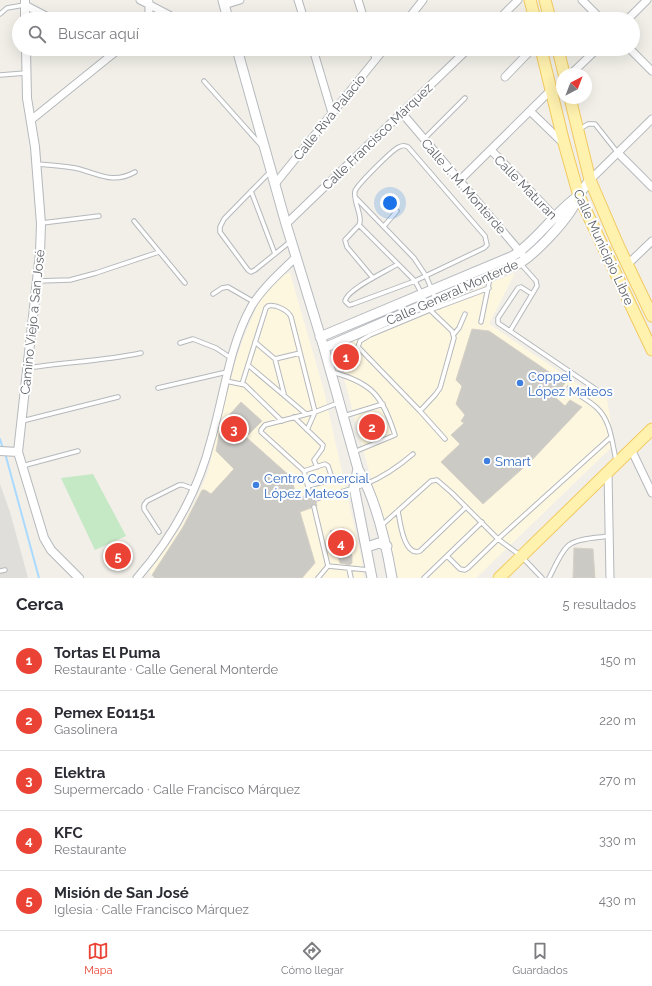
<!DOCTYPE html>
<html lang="es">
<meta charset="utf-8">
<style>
body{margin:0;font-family:Raleway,sans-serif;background:#f7f7f7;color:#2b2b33}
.compass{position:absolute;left:556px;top:68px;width:36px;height:36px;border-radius:50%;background:#fff;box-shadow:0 4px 16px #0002;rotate:42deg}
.you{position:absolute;left:390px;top:203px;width:14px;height:14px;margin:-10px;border:3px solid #fff;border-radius:50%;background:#1a73e8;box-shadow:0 0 0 6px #1a73e833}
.badge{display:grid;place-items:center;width:26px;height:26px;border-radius:50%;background:#ea4335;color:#fff;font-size:13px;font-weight:700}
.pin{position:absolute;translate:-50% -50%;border:2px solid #fff;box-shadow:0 1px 4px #0006}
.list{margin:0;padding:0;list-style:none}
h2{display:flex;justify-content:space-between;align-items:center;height:52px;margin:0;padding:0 16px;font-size:17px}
h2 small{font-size:13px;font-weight:400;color:#7c7c81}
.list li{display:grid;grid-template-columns:26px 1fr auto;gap:12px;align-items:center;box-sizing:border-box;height:60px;padding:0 16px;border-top:1px solid #e1e1e2}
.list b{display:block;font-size:15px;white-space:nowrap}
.list p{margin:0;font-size:13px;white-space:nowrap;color:#7c7c81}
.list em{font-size:13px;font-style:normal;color:#7c7c81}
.icon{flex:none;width:22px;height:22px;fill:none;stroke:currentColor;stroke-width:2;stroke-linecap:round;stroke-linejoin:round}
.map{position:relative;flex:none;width:652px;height:578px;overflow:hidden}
.search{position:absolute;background:#fff;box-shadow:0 4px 16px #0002;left:12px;right:12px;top:12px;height:44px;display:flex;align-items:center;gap:10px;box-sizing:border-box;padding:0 14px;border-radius:22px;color:#7c7c81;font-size:15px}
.sheet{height:352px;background:#fff}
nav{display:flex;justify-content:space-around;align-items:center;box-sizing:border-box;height:56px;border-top:1px solid #e1e1e2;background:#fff;font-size:11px;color:#7c7c81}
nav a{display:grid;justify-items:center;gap:2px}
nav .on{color:#ea4335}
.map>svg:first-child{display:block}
</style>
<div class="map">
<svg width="652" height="578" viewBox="0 0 652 578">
<rect width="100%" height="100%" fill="#f1efe8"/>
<!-- commercial -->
<path fill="#fef7e0" d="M290 273 324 391 362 561 364 578H155L149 572 179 530 196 500 208 472 216 436 236 359 243 339 258 304 264 293 285 274Z
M515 273 489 324 598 398H607L614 445 476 578H398L336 349Z"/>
<!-- industrial -->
<path fill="#e0deda" d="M0 484 10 512 28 578H0Z"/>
<!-- green -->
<path fill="#c5e8c5" d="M93 474 126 536 95 550 61 478Z"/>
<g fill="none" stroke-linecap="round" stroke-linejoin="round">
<!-- stream -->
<path stroke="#aadaff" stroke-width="2" d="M0 439 3 449
M5 453 39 578"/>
</g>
<!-- building -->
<path fill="#cccac5" stroke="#d6d1c6" d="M472 329 489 331 565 383 555 397 565 406 570 400 582 407 532 460 483 504 441 462 460 444 451 435 464 423 461 421 465 415 456 404 462 386 456 380Z
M343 346 357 361 343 372 338 361 339 353Z
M241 402 262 421 246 437 291 477 297 498 307 495 310 498 314 494 315 496 313 500 316 502 317 506 315 504H313L311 508 300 512 315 563 302 578H155L152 575 183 527 202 490H205L211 494 234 469 216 451 221 424Z
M344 528 352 556V563L350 565 340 563 330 531Z
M119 544 128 558 117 566 107 554Z
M574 548 593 549 595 578H573Z"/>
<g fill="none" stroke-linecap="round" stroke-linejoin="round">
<!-- service casing -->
<g stroke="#b5b8bc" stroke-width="5.5">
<path id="service" d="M0 14 7 8 24 5
M0 75 26 73
M204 81 260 144
M580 129 588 124H595L618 153
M424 139 465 98
M37 164C50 165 63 166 75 168 98 173 112 185 135 172
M270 172 224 219 220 227V232L248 270 251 272 255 270 291 241
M251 191 275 254
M355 197 414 258 426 276 439 307
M134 221 185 283
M42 223 99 216
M359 225 415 281 484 248 487 245 485 236 408 147C405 145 403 145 399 147 392 150 358 184 355 191 353 201 361 212 360 222L359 225 345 240 347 247 373 278
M384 226 397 211
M520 263 536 281 537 286 510 331 597 390
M398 264C387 271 347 289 345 301L349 305 353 304 415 281 430 310 452 331 454 338 440 388 435 395 420 411 360 349 358 347 360 341 370 335 430 310 489 288
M37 281 70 280 96 273 159 252
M213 294 222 288 228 287 254 302
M481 322 490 278
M510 331 498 323V318L518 288 521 287 532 294
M454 334 459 328 465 314
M255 342 275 359 284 394
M180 343 193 339 216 348 231 358
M275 359 300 353
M248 365 306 414
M28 368C66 362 104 361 141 353
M332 372C373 383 382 396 395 435L354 452
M226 381 245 385 282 421
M242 384 266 308 268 306C275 304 288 310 291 317L315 412 307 430
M158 388 227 372
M569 388C578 395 590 401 597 408 611 421 612 443 616 460
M420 411 445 439
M344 416 383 404
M294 417 323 445 322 449 314 460 317 467
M22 421 118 397
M22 466 78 451
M304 471 325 464 328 466 331 475 330 480 308 486
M310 495 304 471 261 432V430L265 425 315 412 338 403
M316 499C332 494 350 490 366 484 383 477 399 466 413 454
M314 507 328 566 318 578
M398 511C400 522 404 557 420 551L466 507
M381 526 431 481 437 480 452 493 498 539 521 556 542 578
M159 532 144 509V505L147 501 179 485H183L194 489
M447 556 460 569 465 570 468 568 498 539 611 437
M328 566 369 570
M349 569 351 578
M0 571 5 570
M424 578 482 522
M549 578C554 569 561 551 569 545 578 538 598 538 609 536"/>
</g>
<!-- minor casing -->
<g stroke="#b5b8bc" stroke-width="9">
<path id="minor" d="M140 0 177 19
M298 0 304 19
M358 0 364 19
M582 0 601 19
M25 5 52 19
M224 5 240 0
M147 19 149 11V2
M408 19 423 0
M499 19 518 0
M628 19 647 0
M313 49 332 113
M373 49 376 59
M630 49 652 71
M571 74 597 49
M505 77 532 49
M530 111 563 143
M402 113 522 254
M31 120 119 49
M491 150 557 219
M618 153 652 187
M460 180 551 90
M590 180 652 119
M275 184 384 49
M286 224 468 49
M628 264 652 241
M631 449 652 493
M608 472 610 578
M137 578C172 538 198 491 211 440 224 396 229 347 251 307 262 288 281 272 296 257"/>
</g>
<!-- tertiary casing -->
<g stroke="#b5b8bc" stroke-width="10">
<path id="tertiary" d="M25 0V19
M26 49 27 98 35 147 41 224 40 253 18 452 44 538 51 550 79 578
M0 451 18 452"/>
</g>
<!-- secondary casing -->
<g stroke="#b6babf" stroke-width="11">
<path id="secondary" d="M223 0 228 19
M237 49 286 224 324 348 358 469C376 499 386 543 392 578
M320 337 513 256C536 242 554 213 577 197
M324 348 520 263C537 252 561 226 572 209 575 205 576 200 579 195 582 190 586 185 590 180
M358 469 354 487 372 578
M367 547 379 543 387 546"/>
</g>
<!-- primary casing -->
<g stroke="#f2c960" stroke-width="13">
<path id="primary" d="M530 0 535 19
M545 0 550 19
M541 49 564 143 579 196 652 350
M558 49 564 74
M570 98 590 180 618 245 652 316
M499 578 652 429"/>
</g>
<!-- service -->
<use href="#service" stroke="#fff" stroke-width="3.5"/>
<!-- minor -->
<use href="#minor" stroke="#fff" stroke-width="7"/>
<!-- tertiary -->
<use href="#tertiary" stroke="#fff" stroke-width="8"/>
<!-- secondary -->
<use href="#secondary" stroke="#fff" stroke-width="9"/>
<!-- primary -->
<use href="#primary" stroke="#fff2af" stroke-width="11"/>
</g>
<!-- markers -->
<g fill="#3f7fe0" stroke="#fff" stroke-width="1.5">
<circle cx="520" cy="383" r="4"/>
<circle cx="487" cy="461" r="4"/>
<circle cx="256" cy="485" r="4"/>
</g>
<g text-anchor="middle" stroke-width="4" stroke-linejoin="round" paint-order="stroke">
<!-- street labels -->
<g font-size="13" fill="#5f6368" stroke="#fff">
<text transform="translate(329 117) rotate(-51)" y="5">Calle Riva Palacio</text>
<text transform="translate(377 136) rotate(-44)" y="5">Calle Francisco Márquez</text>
<text transform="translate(464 186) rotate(49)" y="5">Calle J. M. Monterde</text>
<text transform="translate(526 187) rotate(46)" y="5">Calle Maturan</text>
<text transform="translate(604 247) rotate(65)" y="5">Calle Municipio Libre</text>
<text transform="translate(452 292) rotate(-24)" y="5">Calle General Monterde</text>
<text transform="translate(32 322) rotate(-84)" y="5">Camino Viejo a San José</text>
</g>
<!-- shop labels -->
<g font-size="13" fill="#366cbe" stroke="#fff" text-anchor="start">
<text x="528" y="381">Coppel<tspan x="528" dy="15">López Mateos</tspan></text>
<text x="495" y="466">Smart</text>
<text x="264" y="483">Centro Comercial<tspan x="264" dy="15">López Mateos</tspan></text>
</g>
</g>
</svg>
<svg class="compass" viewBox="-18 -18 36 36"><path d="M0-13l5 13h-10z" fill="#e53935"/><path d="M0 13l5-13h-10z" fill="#7c7c81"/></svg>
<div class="you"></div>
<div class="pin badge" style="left:346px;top:357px">1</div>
<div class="pin badge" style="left:372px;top:427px">2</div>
<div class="pin badge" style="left:234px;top:429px">3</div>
<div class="pin badge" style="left:341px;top:543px">4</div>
<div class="pin badge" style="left:118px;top:556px">5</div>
<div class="search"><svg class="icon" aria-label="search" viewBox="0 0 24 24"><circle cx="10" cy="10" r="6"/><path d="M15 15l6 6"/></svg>Buscar aquí</div>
</div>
<section class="sheet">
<h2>Cerca<small>5 resultados</small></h2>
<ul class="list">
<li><span class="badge">1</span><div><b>Tortas El Puma</b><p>Restaurante · Calle General Monterde</p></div><em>150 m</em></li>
<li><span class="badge">2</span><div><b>Pemex E01151</b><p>Gasolinera</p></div><em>220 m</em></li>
<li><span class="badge">3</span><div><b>Elektra</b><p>Supermercado · Calle Francisco Márquez</p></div><em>270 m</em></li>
<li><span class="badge">4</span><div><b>KFC</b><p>Restaurante</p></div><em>330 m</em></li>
<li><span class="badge">5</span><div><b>Misión de San José</b><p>Iglesia · Calle Francisco Márquez</p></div><em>430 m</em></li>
</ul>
</section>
<nav>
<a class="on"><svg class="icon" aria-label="map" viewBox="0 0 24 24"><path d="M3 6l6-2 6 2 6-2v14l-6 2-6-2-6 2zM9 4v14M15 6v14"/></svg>Mapa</a>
<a><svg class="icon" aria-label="directions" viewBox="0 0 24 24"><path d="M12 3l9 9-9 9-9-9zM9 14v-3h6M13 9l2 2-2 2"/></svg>Cómo llegar</a>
<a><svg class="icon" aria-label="saved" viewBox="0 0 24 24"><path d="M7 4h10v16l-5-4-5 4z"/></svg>Guardados</a>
</nav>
